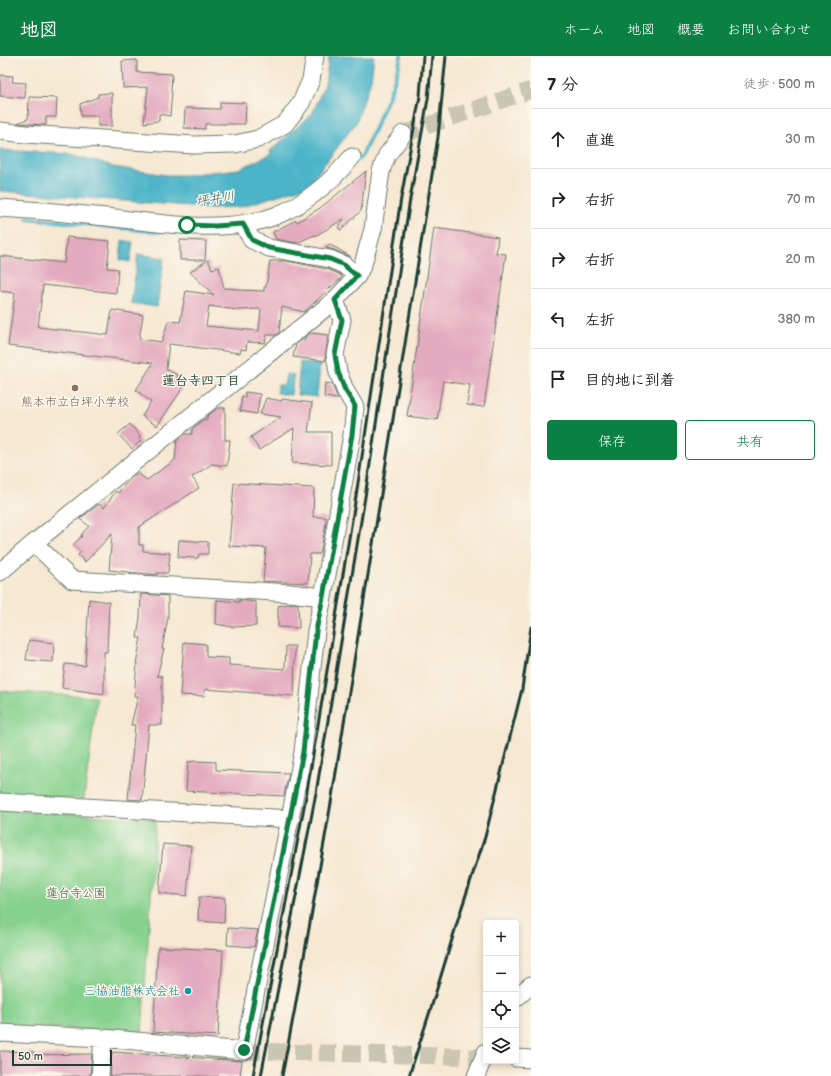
<!DOCTYPE html>
<html lang="ja">
<meta charset="utf-8">
<style>
body{margin:0;font-family:"Balsamiq Sans","Klee One",sans-serif;background:#f2f2f2;color:#202124}
.controls{position:absolute;right:12px;bottom:12px;display:grid;overflow:hidden;border-radius:4px;box-shadow:0 2px 6px #0003}
.controls button{width:36px;height:36px;display:grid;place-items:center;padding:0;border:0;border-bottom:1px solid #e0e0e0;background:#fff;color:#202124;font:20px sans-serif}
.scale{position:absolute;left:12px;bottom:10px;width:100px;box-sizing:border-box;padding-left:4px;border:2px solid #1f3d34;border-top:0;font-size:11px;line-height:14px;white-space:nowrap;color:#1f3d34;-webkit-text-stroke:3px #fbf7ec;paint-order:stroke}
.stop{position:absolute;width:12px;height:12px;margin:-9px;border:3px solid #0b8043;border-radius:50%;background:#fff}
.stop.end{background:#0b8043;border-color:#fff;box-shadow:0 1px 4px #0008}
.list{margin:0;padding:0;list-style:none}
h2{display:flex;justify-content:space-between;align-items:center;height:52px;margin:0;padding:0 16px;font-size:17px}
h2 small{font-size:13px;font-weight:400;color:#757577}
.list li{display:grid;grid-template-columns:26px 1fr auto;gap:12px;align-items:center;box-sizing:border-box;height:60px;padding:0 16px;border-top:1px solid #e0e0e0}
.list b{display:block;font-size:15px;white-space:nowrap}
.list em{font-size:13px;font-style:normal;color:#757577}
.actions{display:flex;gap:8px;padding:12px 16px}
.actions a{flex:1;padding:9px 0;border:1px solid #0b8043;border-radius:4px;text-align:center;font-size:14px;color:#0b8043}
.actions .main{background:#0b8043;color:#fff}
.icon{flex:none;width:22px;height:22px;fill:none;stroke:currentColor;stroke-width:2;stroke-linecap:round;stroke-linejoin:round}
.map{position:relative;flex:none;width:531px;height:1020px;overflow:hidden}
header{display:flex;align-items:center;gap:24px;box-sizing:border-box;height:56px;padding:0 20px;background:#0b8043;color:#fff}
header strong{font-size:19px}
nav{display:flex;gap:22px;margin-inline-start:auto;font-size:14px}
main{display:flex}
aside{flex:1;background:#fff}
.map>svg:first-child{display:block}
</style>
<header>
<strong>地図</strong>
<nav><a>ホーム</a><a>地図</a><a>概要</a><a>お問い合わせ</a></nav>
</header>
<main>
<div class="map">
<svg width="531" height="1020" viewBox="0 0 531 1020">
<rect width="100%" height="100%" fill="#fbf7ec"/>
<filter id="ink" filterUnits="userSpaceOnUse"><feTurbulence type="fractalNoise" baseFrequency=".025" numOctaves="2"/><feDisplacementMap in="SourceGraphic" scale="8" xChannelSelector="R" yChannelSelector="G"/><feConvolveMatrix kernelMatrix="1 2 1 2 8 2 1 2 1" color-interpolation-filters="sRGB"/></filter>
<filter id="wash" filterUnits="userSpaceOnUse"><feTurbulence type="fractalNoise" baseFrequency=".012" numOctaves="4" result="noise"/><feDisplacementMap in="SourceGraphic" scale="16" xChannelSelector="R" yChannelSelector="G"/><feGaussianBlur stdDeviation="0.9" result="paint"/><feColorMatrix in="noise" values="0 0 0 0 0 0 0 0 0 0 0 0 0 0 0 0 0 1.4 0 .05"/><feComposite in="paint" operator="in"/></filter>
<g filter="url(#wash)">
<rect width="100%" height="100%" fill="#f6e8d2"/>
<!-- green -->
<path fill="#86d18e" stroke="#528761" d="M0 635 97 641 84 743 0 739Z
M0 754 156 763 142 977 0 969Z"/>
<!-- water -->
<path fill="#4bb4c9" stroke="#35787e" d="M329 0H374L371 24 356 67 308 130 240 151 212 152 0 135V94L72 98 113 111 167 119H184L239 113 271 98 270 95 312 58 325 28Z
M122 184 133 186 130 206 120 204Z
M138 198 164 202 157 251 131 247Z
M300 306 320 309 317 341 297 339Z
M286 318 294 319 291 339 277 337 278 329H284Z"/>
<g fill="none" stroke-linecap="round" stroke-linejoin="round">
<!-- stream -->
<path stroke="#4bb4c9" stroke-width="4" d="M358 104 363 98C377 66 394 34 401 0
M27 162 159 176"/>
</g>
<g id="blocks">
<!-- building -->
<path fill="#e4aabf" fill-rule="evenodd" d="M137 4V16L172 18 171 36H172L170 60 159 58V65L144 67 148 31 123 32 122 5Z
M0 19 13 20 12 26 26 27 25 42 0 40Z
M112 37V70H98V60H81L80 48 98 41V38Z
M29 41 57 42 56 61H46V69L17 67 28 63Z
M220 46 246 47 245 68H205V73L184 72 185 52 220 53Z
M366 115 361 155 341 174 338 172 344 163 315 180 314 179 297 187 276 183 273 176 296 164 297 166 320 152Z
M434 172 498 181 496 197 506 198 484 351 467 349 470 329 443 325 437 364 407 360Z
M67 181 110 185 107 212 118 213 116 237 43 229 38 271 108 279 112 254 143 259 139 283 162 286 168 265 180 266 186 235 214 239 190 216 208 204 212 213 219 211 224 232 238 233V234L264 235V231H266L270 205H287L327 213 339 218 342 221 304 256 282 251 279 277 276 279H267L265 287 247 286 246 294 241 293 240 297 169 288 166 312 178 320 175 324 184 330 157 370 142 360 151 346 136 334 153 307 8 290 15 237 0 235V200L64 207ZM209 250 237 254 261 253 259 275 206 270Z
M180 184 206 185 205 204H180Z
M329 188 350 200V201L334 194 326 192Z
M311 277 328 279 325 305 293 301 296 288 302 284H304L305 281Z
M325 327 332 328 338 343 324 341Z
M245 336 260 338 257 358 240 355 242 340 245 341Z
M266 342 282 345V343L312 347 308 376H331V409L292 407 294 372 259 394 251 381 281 361 260 358Z
M218 352H225V384H230L227 410 212 408 192 421 199 432 139 471V489H143V495L170 497 168 517H157V519L109 514 112 478 85 506 78 499 81 496 73 489 82 480 81 479 89 470 80 463 81 462 99 448 104 452 116 435 118 437 129 424 137 417 147 424 175 404 177 384 185 378H192V373L203 364 207 363V360Z
M130 368 140 380 139 382 141 385 132 393 118 378Z
M234 427 314 432 313 461H326L325 473 320 498H310L308 527 263 525 266 492 229 490Z
M179 484 208 486V498H199L198 502 178 501Z
M141 538 168 540V562L162 593H164L157 620H162V669H149L142 744 128 743 135 669H131L138 640H134L137 608H136L141 582H137L140 561Z
M89 543 109 546 107 596H104V638L62 632 65 608 85 610Z
M217 544 239 546V544L256 546V570L232 571 216 568Z
M293 547 298 548 299 572 278 571V550Z
M29 584 54 587 53 606 26 604Z
M184 586 206 588V601L229 602V609L285 613 286 590H295L294 640 205 633 204 640 180 639Z
M196 705 216 706V714L289 717 284 740 186 735 188 706Z
M163 788 191 790 187 840 159 837Z
M199 841 225 842 224 867 198 865Z
M228 872 258 874 254 891 227 889Z
M158 891 223 894 218 980 153 976Z
M0 995 34 996V999L92 998 90 1020H0Z
M112 996 242 1005 240 1020H110Z"/>
</g>
</g>
<g filter="url(#ink)">
<use href="#blocks" fill-opacity="0" stroke="#6a796b" stroke-width="1"/>
<g fill="none" stroke-linecap="round" stroke-linejoin="round">
<!-- minor-tunnel -->
<path stroke="#cbc6b2" stroke-width="17" stroke-dasharray="17 8" stroke-linecap="butt" d="M403 78 531 34
M244 995 484 1001"/>
<!-- minor casing -->
<g stroke="#6a796b" stroke-width="19">
<path id="minor" d="M0 75 26 78 194 89 235 88 258 83 285 68 301 47 311 24 315 0
M0 152C36 154 71 157 106 161 159 167 225 179 275 160 306 148 331 126 352 101
M243 168 252 184 269 192 330 203 344 209 357 220
M34 487 72 524 290 537 323 541
M0 516 34 487 335 244 357 220 363 208 373 173 381 115 387 99 403 78
M0 746 291 763
M516 942 531 929
M0 977 103 982 244 995 303 696 316 575 323 541 352 379 355 351 345 334 338 316 335 299 342 264 335 244
M516 1002 531 1003
M100 1020 103 982
M476 1020 486 996"/>
</g>
<!-- minor -->
<use href="#minor" stroke="#fff" stroke-width="17"/>
<!-- rail -->
<path stroke="#1f3d34" stroke-width="3" d="M253 1020 307 735 356 440 401 142 420 40 423 0
M261 1020 316 737 365 441 410 143 428 43 432 0
M282 1020 295 952 331 747 378 457 438 81 446 0
M409 1020 432 949 461 854 485 781 522 633 531 571"/>
</g>
</g>
<g fill="none" stroke-linecap="round" stroke-linejoin="round" filter="url(#ink)">
<!-- route -->
<path stroke="#0b8043" stroke-width="5" d="M187 169 215 170 243 168 252 184 269 192 330 203 344 209 357 220 335 244 342 264 335 299 338 316 345 334 355 350 352 379 323 541 316 575 303 696 244 994"/>
</g>
<!-- markers -->
<circle fill="#8d6e63" stroke="#fbf7ec" stroke-width="1.5" cx="75" cy="332" r="4"/>
<circle fill="#0f9aa8" stroke="#fbf7ec" stroke-width="1.5" cx="188" cy="935" r="4"/>
<g text-anchor="middle" stroke-width="3" stroke-linejoin="round" paint-order="stroke">
<!-- education labels -->
<g font-size="12" fill="#785e54" stroke="#fbf7ec">
<text x="75" y="350">熊本市立白坪小学校</text>
</g>
<!-- park labels -->
<g font-size="12" fill="#345b46" stroke="#fbf7ec">
<text x="76" y="841">蓮台寺公園</text>
</g>
<!-- culture labels -->
<g font-size="12" fill="#0d838f" stroke="#fbf7ec" text-anchor="end">
<text x="180" y="939">三協油脂株式会社</text>
</g>
<!-- water labels -->
<g font-size="13" font-style="italic" fill="#2c6161" stroke="#fbf7ec">
<text transform="translate(215 142) rotate(-9)" y="5">坪井川</text>
</g>
<!-- neighbourhood labels -->
<g font-size="13" font-weight="bold" fill="#1f3d34" stroke="#fbf7ec">
<text x="201" y="329">蓮台寺四丁目</text>
</g>
</g>
</svg>
<div class="controls">
<button>+</button>
<button>−</button>
<button><svg class="icon" aria-label="locate" viewBox="0 0 24 24"><circle cx="12" cy="12" r="6"/><path d="M12 2v4M12 18v4M2 12h4M18 12h4"/></svg></button>
<button><svg class="icon" aria-label="layers" viewBox="0 0 24 24"><path d="M12 4l9 5-9 5-9-5zM3 14l9 5 9-5"/></svg></button>
</div>
<div class="scale">50 m</div>
<div class="stop" style="left:187px;top:169px"></div>
<div class="stop end" style="left:244px;top:994px"></div>
</div>
<aside>
<h2>7 分<small>徒歩 · 500 m</small></h2>
<ul class="list">
<li><svg class="icon" aria-label="ahead" viewBox="0 0 24 24"><path d="M12 20V5M6 11l6-6 6 6"/></svg><div><b>直進</b></div><em>30 m</em></li>
<li><svg class="icon" aria-label="right" viewBox="0 0 24 24"><path d="M7 20v-9h11M14 6l5 5-5 5"/></svg><div><b>右折</b></div><em>70 m</em></li>
<li><svg class="icon" aria-label="right" viewBox="0 0 24 24"><path d="M7 20v-9h11M14 6l5 5-5 5"/></svg><div><b>右折</b></div><em>20 m</em></li>
<li><svg class="icon" aria-label="left" viewBox="0 0 24 24"><path d="M17 20v-9H6M10 6l-5 5 5 5"/></svg><div><b>左折</b></div><em>380 m</em></li>
<li><svg class="icon" aria-label="arrive" viewBox="0 0 24 24"><path d="M6 21V4h12l-3 4 3 4H6"/></svg><div><b>目的地に到着</b></div></li>
</ul>
<div class="actions"><a class="main">保存</a><a>共有</a></div>
</aside>
</main>
